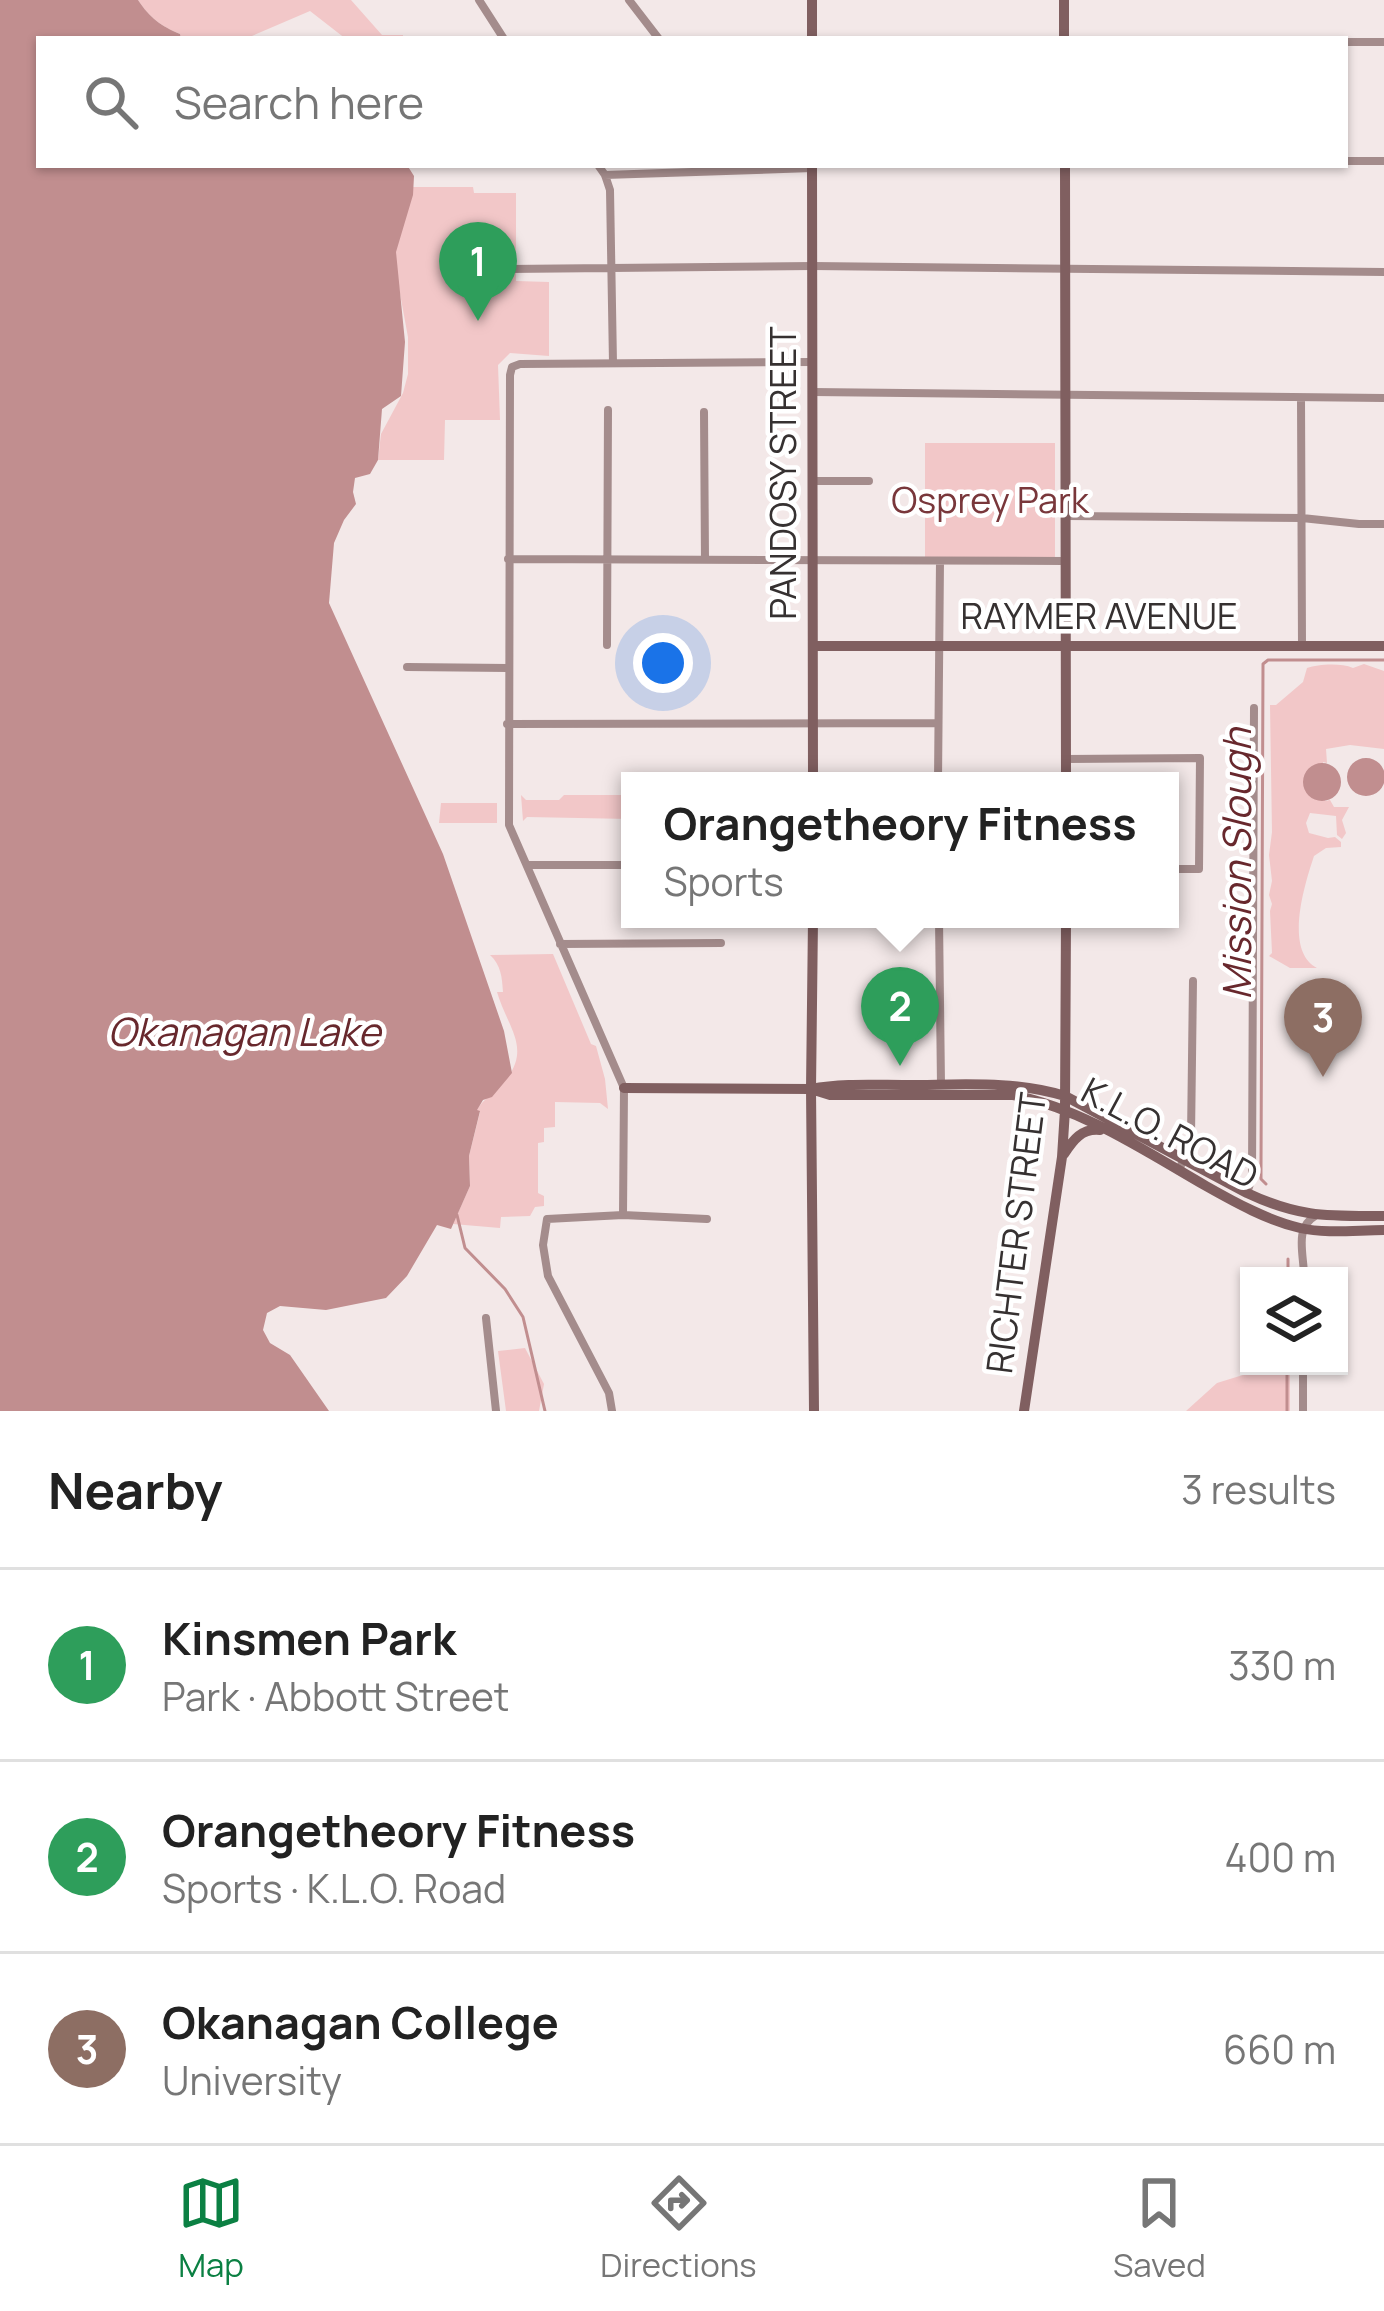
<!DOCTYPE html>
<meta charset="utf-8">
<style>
body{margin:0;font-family:Manrope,sans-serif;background:#f6f6f6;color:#222}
.controls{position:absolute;right:36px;bottom:36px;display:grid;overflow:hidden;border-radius:0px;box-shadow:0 3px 9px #0004}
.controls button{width:108px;height:108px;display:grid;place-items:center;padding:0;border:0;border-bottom:3px solid #e0e0e0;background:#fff;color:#222;font:60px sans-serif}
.you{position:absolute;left:663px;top:663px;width:42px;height:42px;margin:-30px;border:9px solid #fff;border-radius:50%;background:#1a73e8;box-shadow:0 0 0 18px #1a73e833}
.badge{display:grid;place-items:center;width:78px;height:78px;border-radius:50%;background:#0b8043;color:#fff;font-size:39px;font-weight:700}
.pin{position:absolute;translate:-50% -99px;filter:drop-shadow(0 3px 6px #0008)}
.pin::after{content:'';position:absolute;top:63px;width:42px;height:36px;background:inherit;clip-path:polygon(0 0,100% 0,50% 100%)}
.popup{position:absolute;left:621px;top:772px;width:558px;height:156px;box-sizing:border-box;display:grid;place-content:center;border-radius:0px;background:#fff;filter:drop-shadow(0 3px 9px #0005);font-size:39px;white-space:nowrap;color:#767676}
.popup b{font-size:45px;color:#222}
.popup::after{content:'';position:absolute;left:50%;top:100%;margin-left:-24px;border:24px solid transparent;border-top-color:#fff}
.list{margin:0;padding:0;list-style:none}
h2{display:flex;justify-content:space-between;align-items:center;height:156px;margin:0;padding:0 48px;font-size:51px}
h2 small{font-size:39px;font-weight:400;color:#767676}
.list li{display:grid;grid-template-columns:78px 1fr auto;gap:36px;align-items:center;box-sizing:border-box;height:192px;padding:0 48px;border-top:3px solid #e0e0e0}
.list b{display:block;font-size:45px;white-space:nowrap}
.list p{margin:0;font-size:39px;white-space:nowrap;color:#767676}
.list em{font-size:39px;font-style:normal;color:#767676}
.icon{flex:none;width:66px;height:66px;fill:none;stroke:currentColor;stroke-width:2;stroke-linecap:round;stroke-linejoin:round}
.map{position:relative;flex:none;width:1384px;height:1411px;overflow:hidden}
.search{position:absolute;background:#fff;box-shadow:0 3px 9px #0004;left:36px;right:36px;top:36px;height:132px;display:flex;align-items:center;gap:30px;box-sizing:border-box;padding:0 42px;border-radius:0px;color:#767676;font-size:45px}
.sheet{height:732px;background:#fff}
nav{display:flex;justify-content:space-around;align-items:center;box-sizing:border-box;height:168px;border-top:3px solid #e0e0e0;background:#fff;font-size:33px;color:#767676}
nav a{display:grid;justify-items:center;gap:6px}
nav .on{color:#0b8043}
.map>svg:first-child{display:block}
</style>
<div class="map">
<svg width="1384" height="1411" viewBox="0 0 1384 1411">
<rect width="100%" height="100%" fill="#f3e8e8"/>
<!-- green -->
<path fill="#f2c7c8" d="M138 0H351L382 35H403V39H346L310 11 245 39H181L180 34C161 26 150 18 138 0Z
M406 187H473L474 193H516V281L549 282V356L510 353 498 365 500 420H445L444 460H378L381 434 403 393 408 374V337L391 245Z
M925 443H1055V557H925Z
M1364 664 1384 671V749L1350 745 1326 749 1327 763 1323 762 1325 801 1330 800 1334 807H1349L1342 820 1346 833 1342 839 1337 835 1336 816 1310 813 1306 823 1309 833 1328 838 1335 837 1341 842V847L1326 848 1314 856C1304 886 1284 951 1317 968H1290L1269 956 1272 953 1270 911 1272 904 1269 895 1272 881 1269 855 1272 832 1270 705H1276L1303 682 1307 668C1319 664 1341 663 1353 668Z
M521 795 526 800H559L564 795H630V819L527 817 523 821Z
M441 803H497V823H439Z
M553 954 591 1044 596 1046 605 1079 608 1109 600 1103 555 1102V1127L544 1128V1142L538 1143V1193L544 1196V1206L535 1207 530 1216 501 1217 500 1228 453 1224 470 1186 469 1156 480 1112 476 1111C483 1099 494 1094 503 1083 533 1049 508 1029 497 992H503C502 977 501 965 490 955Z
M525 1348 544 1384 539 1411H506L498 1351Z
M1272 1366H1290V1411H1186L1217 1383Z"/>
<!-- water -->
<path fill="#c18e8f" d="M0 0H138C150 18 161 26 180 34L181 39H39V165H407L414 176 413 195 396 252 405 342 401 396 382 409 378 460 370 474 355 478 353 492 356 504 344 520 334 543 329 603 443 854 504 1031 512 1073 492 1097 483 1100 477 1110 480 1111 469 1156 470 1186 451 1229 437 1225 407 1276 386 1298 326 1310 280 1306 267 1313 263 1330 270 1343 290 1355 329 1411H0Z
M1347 777a19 19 0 1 1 38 0a19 19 0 1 1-38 0Z
M1303 782a19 19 0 1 1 38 0a19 19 0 1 1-38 0Z"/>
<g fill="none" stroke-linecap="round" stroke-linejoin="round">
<!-- stream -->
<path stroke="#c18e8f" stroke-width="3" d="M1266 1184 1261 1179V1169L1263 664 1268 660H1384
M457 1215 465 1248 505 1289 523 1317 545 1411
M1288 1276V1259
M1287 1373V1411"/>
<!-- street -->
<path stroke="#a48c8c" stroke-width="8" d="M479 0 504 39
M629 0 659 39
M1345 42H1384
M1345 161H1384
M598 165 605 175 610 190 613 363
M605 175 812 168
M503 269 813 266 1384 272
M813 392 1384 398
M1301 398 1302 645
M704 412 705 560
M813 481H869
M1067 516 1302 518 1359 524H1384
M508 559 1065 561
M607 645 608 410
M407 667 508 668
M507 724 938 723
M1066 759 1200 758 1199 869H1170
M938 781 940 561
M527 865H630
M939 919 941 1085
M560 944 721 943
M1179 1171 1191 1137 1193 981
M1247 1193 1252 1178 1254 708
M623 1215 624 1088 509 825 510 375 512 367 520 364 813 362
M1304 1276C1304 1255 1294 1228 1315 1216
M486 1318 496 1411
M1303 1366V1411
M612 1411 609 1393 548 1276 543 1245 547 1219 623 1215 707 1219"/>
<!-- secondary -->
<path stroke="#805f60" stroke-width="10" d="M1064 0V39
M812 39V0
M812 165 813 781
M1065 165 1066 781
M813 646H1384
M813 919 811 1089 814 1411
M624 1088 811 1089C842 1083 874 1085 906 1085 959 1085 1014 1080 1065 1096L1247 1193C1300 1218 1328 1216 1384 1216
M814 1090 830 1095H1013C1083 1109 1145 1151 1206 1186 1236 1203 1267 1220 1300 1228 1326 1234 1357 1230 1384 1230
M1064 1154C1073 1140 1082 1128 1100 1130
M1024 1411 1062 1157 1065 1110 1066 919"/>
</g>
<g text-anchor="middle" stroke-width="9" stroke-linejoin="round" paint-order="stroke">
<!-- street labels -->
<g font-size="36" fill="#363131" stroke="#fff">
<text transform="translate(783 473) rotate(-90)" y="13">PANDOSY STREET</text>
<text x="1099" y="629">RAYMER AVENUE</text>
<text transform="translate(1170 1133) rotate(28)" y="13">K.L.O. ROAD</text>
<text transform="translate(1016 1233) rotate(-83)" y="13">RICHTER STREET</text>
</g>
<!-- park labels -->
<g font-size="36" fill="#79373b" stroke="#fff">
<text x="990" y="513">Osprey Park</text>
</g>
<!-- water labels -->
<g font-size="39" font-style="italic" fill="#68282d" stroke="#fff">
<text transform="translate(1237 864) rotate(-90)" y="14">Mission Slough</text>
<text x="244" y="1046">Okanagan Lake</text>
</g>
</g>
</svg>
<div class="controls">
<button><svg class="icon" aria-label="layers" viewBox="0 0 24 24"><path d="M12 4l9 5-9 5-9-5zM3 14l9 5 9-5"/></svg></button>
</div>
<div class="you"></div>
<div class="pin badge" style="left:478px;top:321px;background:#2e9e5b">1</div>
<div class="pin badge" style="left:900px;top:1066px;background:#2e9e5b">2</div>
<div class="popup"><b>Orangetheory Fitness</b>Sports</div>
<div class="pin badge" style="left:1323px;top:1077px;background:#8d6e63">3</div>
<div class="search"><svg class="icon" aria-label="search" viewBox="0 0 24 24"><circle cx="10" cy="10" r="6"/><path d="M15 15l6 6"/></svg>Search here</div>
</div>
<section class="sheet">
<h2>Nearby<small>3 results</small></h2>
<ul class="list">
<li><span class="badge" style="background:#2e9e5b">1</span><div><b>Kinsmen Park</b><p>Park · Abbott Street</p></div><em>330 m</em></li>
<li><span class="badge" style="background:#2e9e5b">2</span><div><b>Orangetheory Fitness</b><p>Sports · K.L.O. Road</p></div><em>400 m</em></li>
<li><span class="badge" style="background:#8d6e63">3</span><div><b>Okanagan College</b><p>University</p></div><em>660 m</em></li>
</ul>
</section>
<nav>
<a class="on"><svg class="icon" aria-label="map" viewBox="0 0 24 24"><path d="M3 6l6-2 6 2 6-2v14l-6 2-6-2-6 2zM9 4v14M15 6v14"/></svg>Map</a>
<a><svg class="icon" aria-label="directions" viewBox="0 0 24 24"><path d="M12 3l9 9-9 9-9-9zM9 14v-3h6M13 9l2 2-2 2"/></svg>Directions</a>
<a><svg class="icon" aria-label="saved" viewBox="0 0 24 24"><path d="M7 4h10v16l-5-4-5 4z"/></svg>Saved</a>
</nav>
